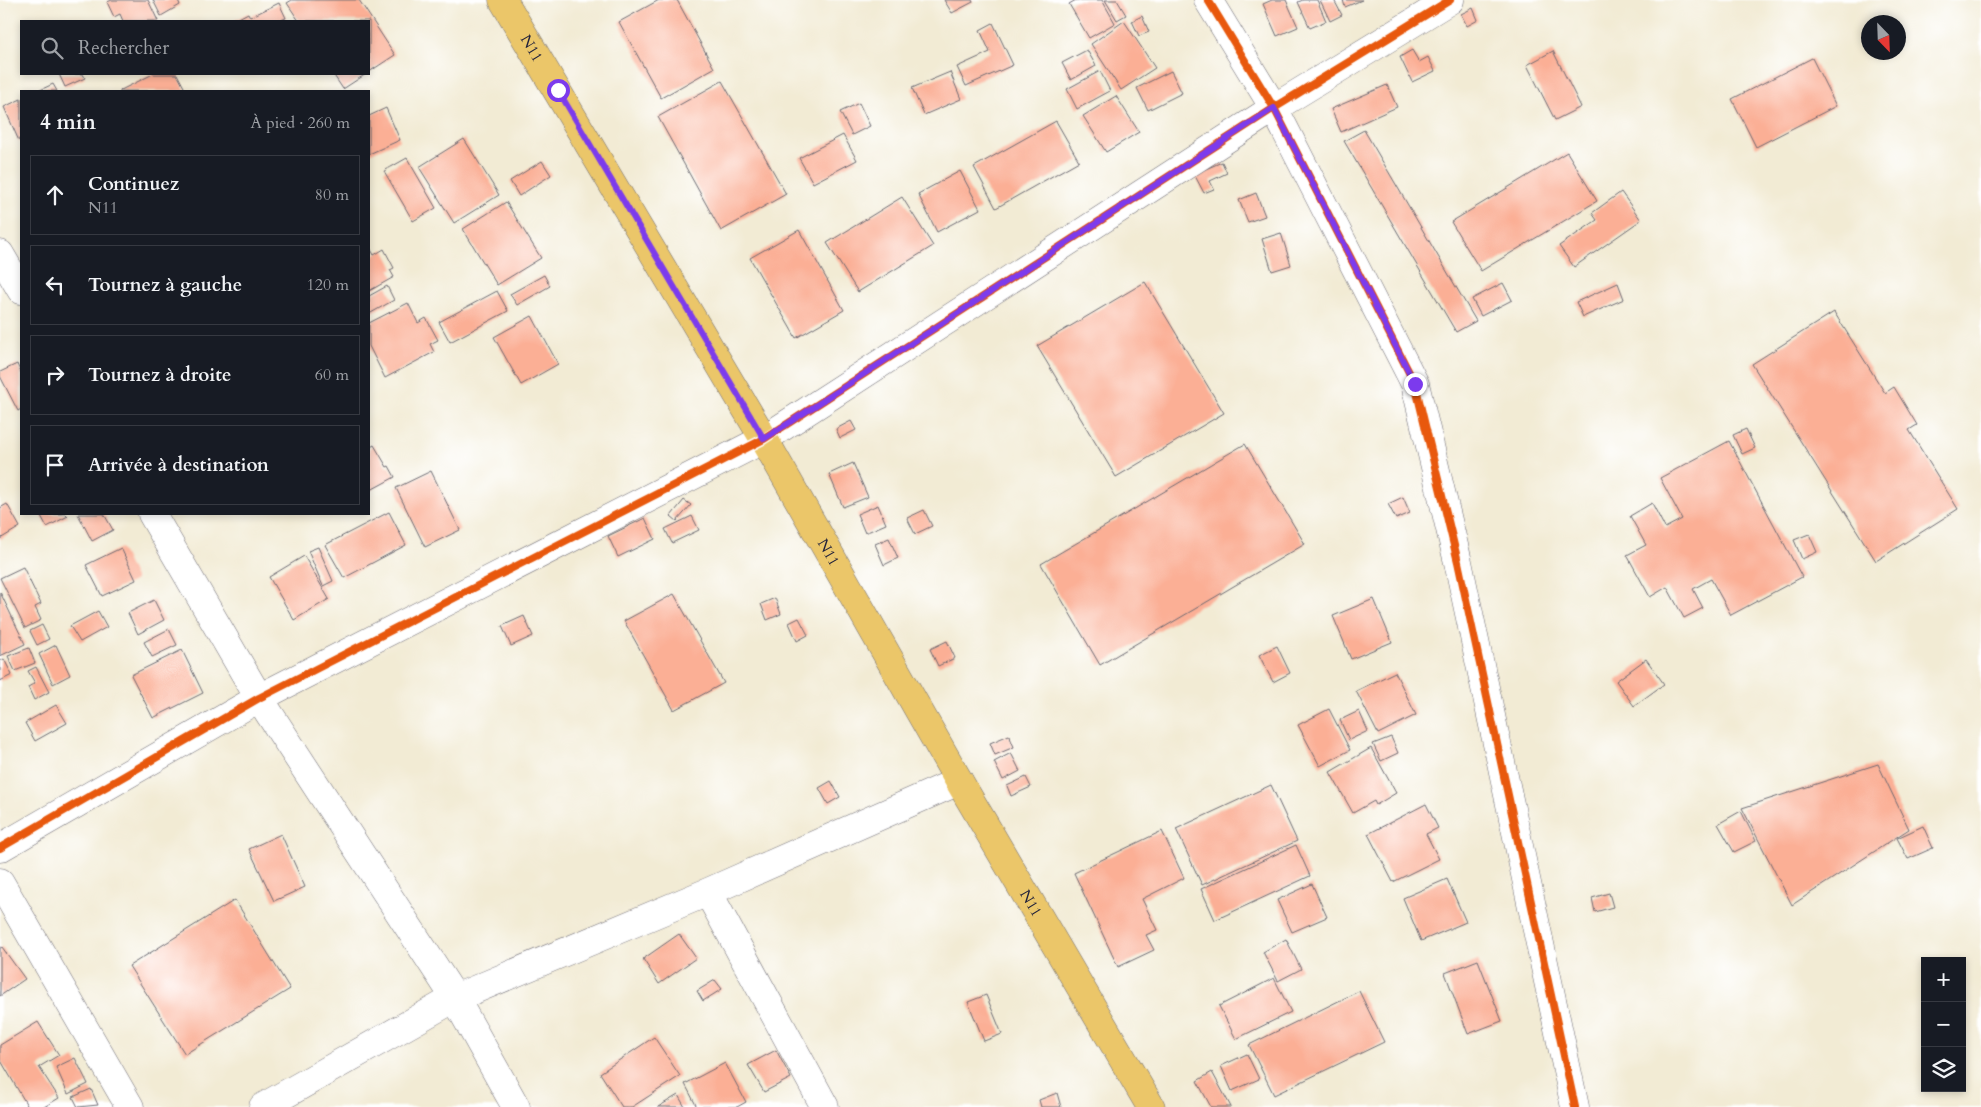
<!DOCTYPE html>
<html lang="fr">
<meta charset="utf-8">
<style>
body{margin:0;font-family:Cardo,serif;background:#20242c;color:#f1f3f6}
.controls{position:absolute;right:15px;bottom:15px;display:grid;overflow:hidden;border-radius:0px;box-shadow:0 2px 8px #0003}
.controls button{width:45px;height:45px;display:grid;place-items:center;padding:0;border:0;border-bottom:1px solid #363941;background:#171b24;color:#f1f3f6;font:25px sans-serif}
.compass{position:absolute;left:1861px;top:15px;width:45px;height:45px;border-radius:50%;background:#171b24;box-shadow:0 2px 8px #0003;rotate:157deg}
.stop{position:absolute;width:15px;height:15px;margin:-11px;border:4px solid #7c3aed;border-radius:50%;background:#fff}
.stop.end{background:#7c3aed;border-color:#fff;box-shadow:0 1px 5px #0008}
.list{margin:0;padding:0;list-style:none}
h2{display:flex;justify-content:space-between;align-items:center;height:65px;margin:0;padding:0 20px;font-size:21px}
h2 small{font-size:16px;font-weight:400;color:#9ea1a6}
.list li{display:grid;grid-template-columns:32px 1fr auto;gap:15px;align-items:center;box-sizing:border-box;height:80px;margin:0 10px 10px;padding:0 10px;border:1px solid #363941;border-radius:0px}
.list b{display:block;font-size:19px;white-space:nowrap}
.list p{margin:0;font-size:16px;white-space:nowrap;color:#9ea1a6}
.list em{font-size:16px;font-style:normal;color:#9ea1a6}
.icon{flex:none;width:28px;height:28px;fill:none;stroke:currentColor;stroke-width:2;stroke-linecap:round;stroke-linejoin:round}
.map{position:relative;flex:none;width:1981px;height:1107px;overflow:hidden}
.search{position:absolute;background:#171b24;box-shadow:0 2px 8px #0003;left:20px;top:20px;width:350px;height:55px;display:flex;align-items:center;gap:12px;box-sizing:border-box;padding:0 18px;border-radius:0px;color:#9ea1a6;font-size:19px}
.panel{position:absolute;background:#171b24;box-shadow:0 2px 8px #0003;left:20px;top:90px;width:350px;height:425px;border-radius:0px}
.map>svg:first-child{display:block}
</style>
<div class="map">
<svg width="1981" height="1107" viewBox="0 0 1981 1107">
<rect width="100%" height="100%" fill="#fff"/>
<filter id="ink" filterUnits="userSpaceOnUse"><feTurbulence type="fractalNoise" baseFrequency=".02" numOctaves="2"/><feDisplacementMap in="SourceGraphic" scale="10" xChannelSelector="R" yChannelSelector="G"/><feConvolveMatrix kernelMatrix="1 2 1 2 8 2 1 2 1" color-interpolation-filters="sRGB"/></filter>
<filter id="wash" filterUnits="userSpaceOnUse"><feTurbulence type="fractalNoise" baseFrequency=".0096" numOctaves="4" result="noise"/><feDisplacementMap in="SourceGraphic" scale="20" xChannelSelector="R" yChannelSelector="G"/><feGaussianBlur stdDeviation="1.12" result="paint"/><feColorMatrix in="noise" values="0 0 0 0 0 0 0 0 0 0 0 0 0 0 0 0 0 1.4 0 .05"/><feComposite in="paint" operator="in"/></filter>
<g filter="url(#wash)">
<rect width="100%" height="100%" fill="#f2ebd4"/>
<g id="blocks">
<!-- building -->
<path fill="#fbaf95" d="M112 0H148L158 21H123L120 14 114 17 107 2Z
M153 0H178L180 5 161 16Z
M292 0H359L395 55 369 72V21H299L287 3Z
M659 0H677L714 68 661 98 619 22Z
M944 0H972L973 2 952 13Z
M1076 0H1102L1115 23 1089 38 1069 4Z
M1105 0H1117L1126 15 1117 20Z
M1272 0H1286L1298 27 1277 36 1263 4Z
M1303 0H1317L1326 21 1310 28 1298 2Z
M1320 0H1334L1342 15 1330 21Z
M1343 0H1362L1345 7Z
M279 3 286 18 278 21H236L235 20 248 13 250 17Z
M1473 8 1478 20 1467 26 1461 14Z
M1142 16 1149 32 1139 36 1132 21Z
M1124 21 1155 68 1121 90 1091 44Z
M993 23 1013 65 966 86 957 67 990 52 980 30Z
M1087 50 1096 66 1071 80 1062 63Z
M1412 50 1419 62 1428 57 1435 71 1412 82 1400 57Z
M1553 51 1581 107 1555 120 1527 65Z
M1812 58 1836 106 1756 147 1732 99Z
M1100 71 1110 91 1077 109 1067 89Z
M1171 71 1182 93 1148 110 1137 88Z
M950 72 961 99 924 115 912 88Z
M59 74H83L85 78 65 87Z
M153 74H177L186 91H119Z
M333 74H366L343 89Z
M722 81 786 194 721 231 658 117Z
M53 84 57 91H38Z
M1387 85 1397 107 1341 132 1331 109Z
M1116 96 1139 132 1106 152 1083 116Z
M21 99V140L19 141 4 107Z
M859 103 870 126 852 135 840 112Z
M386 108 400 140 369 154V116Z
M1056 121 1079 161 996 208 974 167Z
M1364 130 1476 321 1456 332 1344 141Z
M843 135 857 160 813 183 799 158Z
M464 139 499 195 454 223 419 167Z
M1567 152 1597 201 1481 271 1451 222Z
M407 158 436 208 413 221 384 171Z
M542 161 551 175 519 196 510 181Z
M1222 162 1227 173 1210 181 1214 189 1204 193 1194 174Z
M960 171 980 209 937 232 918 194Z
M1621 192 1641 220 1574 267 1559 246 1597 220 1592 213Z
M1256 193 1265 216 1248 222 1239 200Z
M902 197 933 246 858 292 827 243Z
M506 202 541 258 497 285 463 229Z
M799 230 844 310 796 338 750 258Z
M1281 233 1291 265 1272 271 1262 239Z
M369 246 374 255 384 249 394 268 390 270 394 277 369 291Z
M544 275 550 286 517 305 510 294Z
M1145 282 1224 413 1116 477 1037 346Z
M1503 283 1512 300 1481 316 1472 299Z
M1618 283 1624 299 1583 317 1576 302Z
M387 286 394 300 369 314V296Z
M497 291 508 311 450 342 439 322Z
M408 303 418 323 426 318 438 340 430 344 434 352 385 378 369 346V323Z
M1834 312 1885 393 1894 387 1917 425 1909 430 1958 509 1876 561 1752 364Z
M532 316 558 364 521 385 494 337Z
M17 364 21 373V409L18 411 0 376V372Z
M851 421 856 430 840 438 836 429Z
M1746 429 1755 448 1742 454 1733 435Z
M1729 441 1802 577 1731 615 1711 579 1693 589 1703 608 1684 618 1667 587 1650 597 1627 555 1646 545 1630 516 1652 503 1665 528 1682 519 1660 478Z
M1245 444 1305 544 1100 665 1041 564Z
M374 445 387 467 389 466 395 477 369 491V448Z
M853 463 868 497 843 507 829 474Z
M431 471 460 530 425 547 396 488Z
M1403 497 1410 513 1396 519 1388 504Z
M684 500 691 505 677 521 671 516Z
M7 504 20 527 0 539V508Z
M878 505 886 524 865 533 857 514Z
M924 510 932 526 915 534 907 518Z
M389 512 406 545 344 578 325 545Z
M40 514H66L68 516 47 527Z
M78 514H104L113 530 92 541Z
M692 516 699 530 672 543 665 529Z
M645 518 655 539 618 557 608 536Z
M1809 534 1817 552 1802 559 1794 540Z
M889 538 898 558 884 565 875 544Z
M318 547 333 581 323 586 308 551Z
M121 548 136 580 102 596 86 565Z
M304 556 329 599 294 620 269 577Z
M23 567 41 604 35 607 41 620 25 628 0 578Z
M0 592 25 644 0 656Z
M674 594 724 683 674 710 624 621Z
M775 598 781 614 767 620 761 604Z
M1374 599 1392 642 1351 659 1333 616Z
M154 600 164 620 138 634 128 613Z
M98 611 107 627 80 642 70 626Z
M524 616 533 636 511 646 502 626Z
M799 618 808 635 797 641 789 623Z
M42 625 49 639 37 645 30 631Z
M169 629 177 645 152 657 144 642Z
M947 641 955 658 938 666 930 649Z
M56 645 70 675 53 684 39 654Z
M1277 646 1290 673 1273 682 1259 655Z
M29 648 35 663 15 671 8 656Z
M182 650 203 693 153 718 131 675Z
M4 659 12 675 0 681V661Z
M1646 659 1664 684 1634 706 1616 681Z
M36 667 49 692 34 700 28 687 35 683 28 671Z
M1395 672 1416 715 1378 734 1356 691Z
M56 705 67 723 35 741 25 723Z
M1329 709 1350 750 1320 766 1298 725Z
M1359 711 1368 731 1349 740 1340 720Z
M1009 735 1014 747 995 755 990 743Z
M1391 737 1398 753 1381 761 1373 744Z
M1371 748 1396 793 1376 805 1374 801 1353 813 1330 772Z
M1011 753 1020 771 1003 780 994 762Z
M1878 764 1909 829 1792 905 1742 808Z
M1026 777 1031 787 1011 796 1007 786Z
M831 781 840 797 828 804 819 788Z
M1271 785 1297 841 1202 885 1176 829Z
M1426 804 1438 828 1426 834 1439 859 1393 882 1368 834Z
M1741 811 1756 841 1734 852 1718 824Z
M1923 826 1933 848 1908 859 1897 838Z
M1162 831 1184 878 1142 899 1157 930 1146 935 1154 950 1118 967 1074 873Z
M281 834 305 887 274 901 249 849Z
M1296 845 1310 876 1215 920 1201 889Z
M1447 879 1466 922 1421 941 1403 898Z
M1312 884 1327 917 1292 932 1277 900Z
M1609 893 1613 907 1595 912 1592 898Z
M235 900 290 989 185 1054 129 966Z
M679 934 696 958 659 984 643 959Z
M1286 939 1301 969 1278 981 1263 952Z
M2 947 25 979 0 996V948Z
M1478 960 1502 1021 1468 1034 1445 973Z
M1274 978 1291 1012 1236 1039 1219 1006Z
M715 980 722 989 703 1001 697 991Z
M1359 991 1384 1042 1274 1095 1249 1045Z
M986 995 1002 1034 984 1041 968 1002Z
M38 1022 59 1055 39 1067 59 1098 44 1107H28L0 1059V1045Z
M654 1037 680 1076 632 1107H622L600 1073Z
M776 1050 791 1078 764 1092 748 1065Z
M1247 1054 1259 1079 1232 1091 1221 1066Z
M75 1058 88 1084 68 1094 56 1067Z
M725 1063 746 1102 737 1107H697L685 1084Z
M1212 1072 1231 1107H1211L1197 1081Z
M91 1089 98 1105 78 1107 73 1097Z
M1057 1093 1061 1107H1041L1039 1100Z
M678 1095 685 1107H658Z"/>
</g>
</g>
<g filter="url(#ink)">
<use href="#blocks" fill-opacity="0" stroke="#6b6871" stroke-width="1"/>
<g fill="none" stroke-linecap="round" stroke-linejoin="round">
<!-- street casing -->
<g stroke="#6b6871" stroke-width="29">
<path id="street" d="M1208 0 1274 108 1415 384 1458 562 1575 1107
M0 254 21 290
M152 514 259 698 455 998 516 1107
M0 848 259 698 764 439 1274 108 1450 0
M0 882 130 1107
M708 892 825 1107
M263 1107 455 998 708 892 959 781"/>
</g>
<!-- primary casing -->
<g stroke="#6b6871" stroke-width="29">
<g id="primary">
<path id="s1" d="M503 0 764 439 959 781 1151 1107"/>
</g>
</g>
<!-- street -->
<use href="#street" stroke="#fff" stroke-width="28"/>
<!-- primary -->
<use href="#primary" stroke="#ebc669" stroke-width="28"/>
<!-- cycleway casing -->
<g stroke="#fff" stroke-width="11">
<path id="cycleway" d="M1208 0 1274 108 1415 384 1458 562 1575 1107
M0 848 259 698 764 439 1274 108 1450 0"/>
</g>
<!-- cycleway -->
<use href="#cycleway" stroke="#e8590c" stroke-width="8"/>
</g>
</g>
<g fill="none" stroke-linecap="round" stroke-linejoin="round" filter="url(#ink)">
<!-- route -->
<path stroke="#7c3aed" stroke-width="6" d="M558 90 764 439 1274 108 1415 384"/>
</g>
<g text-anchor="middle" stroke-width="5" stroke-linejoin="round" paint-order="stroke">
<!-- street labels -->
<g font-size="15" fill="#22223b" stroke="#fff">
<text dy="5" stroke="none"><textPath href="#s1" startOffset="56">N11</textPath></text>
<text dy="5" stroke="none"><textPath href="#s1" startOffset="641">N11</textPath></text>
<text dy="5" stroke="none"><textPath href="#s1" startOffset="1046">N11</textPath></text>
</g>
</g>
</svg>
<div class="controls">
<button>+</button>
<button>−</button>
<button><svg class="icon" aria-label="layers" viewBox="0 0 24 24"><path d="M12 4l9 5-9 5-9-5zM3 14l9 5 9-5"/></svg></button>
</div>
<svg class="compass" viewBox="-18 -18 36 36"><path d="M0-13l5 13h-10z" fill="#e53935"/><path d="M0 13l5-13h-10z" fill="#9ea1a6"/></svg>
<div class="stop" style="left:558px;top:90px"></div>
<div class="stop end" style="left:1415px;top:384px"></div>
<div class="search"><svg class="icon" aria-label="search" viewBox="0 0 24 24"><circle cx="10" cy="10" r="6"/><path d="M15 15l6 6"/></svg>Rechercher</div>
<section class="panel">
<h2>4 min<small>À pied · 260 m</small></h2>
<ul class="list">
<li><svg class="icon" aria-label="ahead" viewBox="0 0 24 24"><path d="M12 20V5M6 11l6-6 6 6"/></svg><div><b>Continuez</b><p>N11</p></div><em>80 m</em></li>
<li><svg class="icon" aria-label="left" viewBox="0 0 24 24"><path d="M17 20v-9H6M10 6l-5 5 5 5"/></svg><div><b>Tournez à gauche</b></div><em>120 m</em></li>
<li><svg class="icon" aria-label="right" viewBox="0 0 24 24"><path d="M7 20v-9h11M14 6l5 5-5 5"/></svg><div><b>Tournez à droite</b></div><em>60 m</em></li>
<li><svg class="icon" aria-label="arrive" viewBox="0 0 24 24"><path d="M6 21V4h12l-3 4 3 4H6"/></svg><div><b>Arrivée à destination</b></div></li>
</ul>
</section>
</div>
